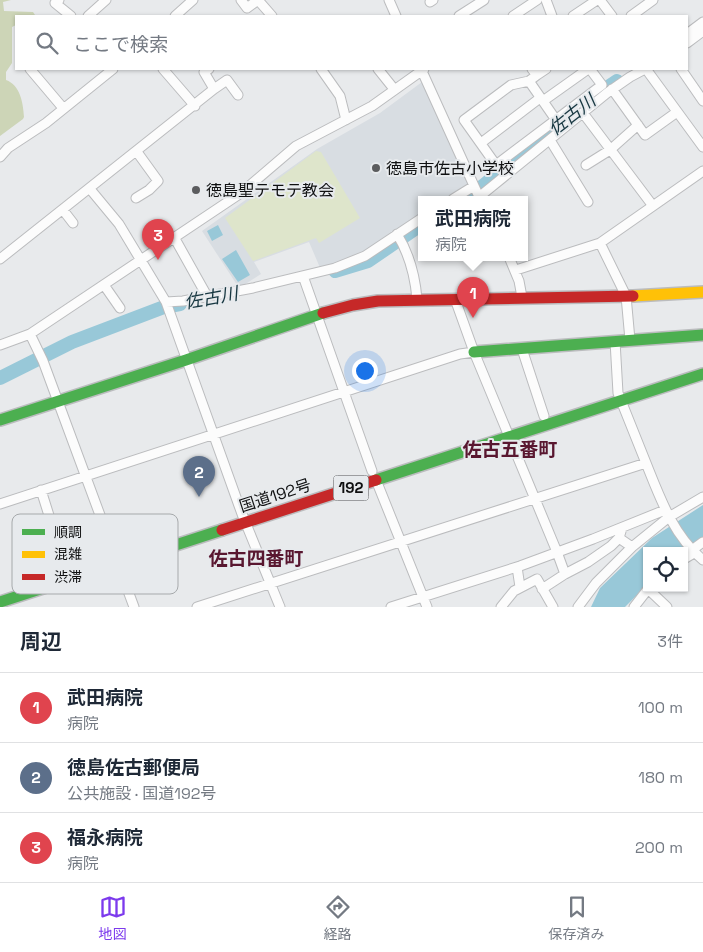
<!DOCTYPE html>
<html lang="ja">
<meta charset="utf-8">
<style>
body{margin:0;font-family:"Space Grotesk","Noto Sans JP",sans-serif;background:#f6f6f7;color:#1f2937}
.controls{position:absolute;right:15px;bottom:15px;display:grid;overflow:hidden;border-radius:0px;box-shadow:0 1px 4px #0004}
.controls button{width:45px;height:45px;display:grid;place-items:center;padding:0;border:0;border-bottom:1px solid #e0e1e3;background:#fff;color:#1f2937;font:25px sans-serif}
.you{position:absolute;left:364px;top:370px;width:18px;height:18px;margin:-12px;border:4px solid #fff;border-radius:50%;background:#1a73e8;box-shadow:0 0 0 8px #1a73e833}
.badge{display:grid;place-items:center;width:32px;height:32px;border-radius:50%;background:#7c3aed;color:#fff;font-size:16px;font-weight:700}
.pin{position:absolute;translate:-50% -41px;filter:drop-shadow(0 1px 2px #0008)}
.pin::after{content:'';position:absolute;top:26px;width:18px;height:15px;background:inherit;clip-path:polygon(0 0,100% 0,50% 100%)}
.popup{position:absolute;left:418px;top:196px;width:110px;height:65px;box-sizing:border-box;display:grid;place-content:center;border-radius:0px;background:#fff;filter:drop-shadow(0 1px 4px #0005);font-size:16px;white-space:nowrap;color:#747a83}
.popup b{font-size:19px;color:#1f2937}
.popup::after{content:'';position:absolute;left:50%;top:100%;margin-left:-10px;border:10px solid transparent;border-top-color:#fff}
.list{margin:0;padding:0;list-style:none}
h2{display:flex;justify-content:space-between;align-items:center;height:65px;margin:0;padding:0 20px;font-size:21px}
h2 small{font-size:16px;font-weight:400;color:#747a83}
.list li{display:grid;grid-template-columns:32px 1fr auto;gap:15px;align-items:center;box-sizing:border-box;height:70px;padding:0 20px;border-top:1px solid #e0e1e3}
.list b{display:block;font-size:19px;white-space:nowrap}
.list p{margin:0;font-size:16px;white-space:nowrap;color:#747a83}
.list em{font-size:16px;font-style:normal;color:#747a83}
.icon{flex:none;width:28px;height:28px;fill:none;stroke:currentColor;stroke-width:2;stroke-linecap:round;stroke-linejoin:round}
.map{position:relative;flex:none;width:703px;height:607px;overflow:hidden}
.search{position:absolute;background:#fff;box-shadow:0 1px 4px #0004;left:15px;right:15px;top:15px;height:55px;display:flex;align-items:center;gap:12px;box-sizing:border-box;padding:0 18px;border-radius:0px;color:#747a83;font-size:19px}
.sheet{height:275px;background:#fff}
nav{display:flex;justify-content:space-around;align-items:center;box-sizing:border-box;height:70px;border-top:1px solid #e0e1e3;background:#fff;font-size:14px;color:#747a83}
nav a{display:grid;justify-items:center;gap:2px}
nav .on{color:#7c3aed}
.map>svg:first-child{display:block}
</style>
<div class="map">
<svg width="703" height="607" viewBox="0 0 703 607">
<rect width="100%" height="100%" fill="#e8eaec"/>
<!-- built -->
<path fill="#d8dde2" d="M422 82 470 187 448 199H422V214L363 252 321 270 309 242 254 262 261 274 239 288 202 231 317 149 380 113Z"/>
<!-- green -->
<path fill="#dee5cb" d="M316 151 321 152 360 218 319 243 316 238 253 261 225 218Z"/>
<!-- forest -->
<path fill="#cdd5b7" d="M0 0H11L3 2 4 11 33 12 35 15 34 16H16V25L12 27V63L6 72V80C20 85 23 102 24 117L23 119 0 136Z"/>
<!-- water -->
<path fill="#98c8d8" d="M218 225 223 235 212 241 207 231Z
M236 250 250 275 238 282 222 259Z
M703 505V541L684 553V551H647V585L625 607H591L600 588 652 538Z"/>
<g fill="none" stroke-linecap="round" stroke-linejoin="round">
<!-- river -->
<path stroke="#98c8d8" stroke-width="14" d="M462 199 483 186 583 104 617 81
M335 271 368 261 422 224
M0 378 72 342 164 307 180 304"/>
<!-- street casing -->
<g stroke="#bbbcbe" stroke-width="11">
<path id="street" d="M59 0 55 3 71 16
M241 0 247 8 258 0
M258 0 272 16
M389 0 396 16
M546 0 552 16
M600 0 612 16
M430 2 433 0
M88 16 106 0
M175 16 193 0
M459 16 484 0
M513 16 537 0
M573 16 597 0
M631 16 653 0
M687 34 703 22
M687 43 703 31
M30 69 63 108
M163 69 195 106
M321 69 340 96 346 120
M378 69 394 89
M421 69 480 199
M646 69 703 147
M681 69 703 101
M537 75 546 69
M529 81 537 75 532 69
M214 89 227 80 238 95
M612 89 645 135 677 112
M543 101 588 69
M583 113 653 206
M556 120 529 81 511 85 464 120 496 165 602 85 590 69
M550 140 588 202
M481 143 540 98
M0 157 8 148 46 123 113 69
M586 165 610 150 638 125
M90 189 119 224 166 302 242 514 280 607
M479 197 607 93 630 77 645 69
M136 198 149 190 158 181 137 152
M453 199 474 186
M63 210 73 223
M397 234C410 255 415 275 417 299
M174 237 207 296
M600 243 626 296 630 340
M509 257 519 281 522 297
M0 259 214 89 204 72 209 69
M516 270 600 243 703 171
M303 276 372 471
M104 285 120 308
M455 299 474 352 557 552 565 574
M166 302 183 301 253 288 335 268 365 256 422 218
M30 334 43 361 134 607
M0 345 30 334 241 193 296 146 372 106 424 69
M522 349 544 416
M646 463C660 498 673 535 703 560
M376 480 427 607
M41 490 52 525
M0 504 460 354 474 352
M632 547 669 517 703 497
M692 550 703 542
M684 559 694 553
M517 567 520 587
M542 589 565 574 588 562 611 546 619 538 622 528
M197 607 646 463 618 393 615 341
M391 607 520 566 593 539 665 510
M501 607 514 591 537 579 553 607
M578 607 596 583 632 547 619 538
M634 607 648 589 667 607"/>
</g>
<!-- fast casing -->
<g stroke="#bbbcbe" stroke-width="14">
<path id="fast" d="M474 352 703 335
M0 420 186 360 323 313
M376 480 703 374
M0 602 222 530"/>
</g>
<!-- slow casing -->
<g stroke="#bbbcbe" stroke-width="14">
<path id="slow" d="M633 296 703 292"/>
</g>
<!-- jam casing -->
<g stroke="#bbbcbe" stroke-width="14">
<path id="jam" d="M323 313 353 305 378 301 633 296
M222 530 376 480"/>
</g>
<!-- street -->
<use href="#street" stroke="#fcfcfc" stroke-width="9"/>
<!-- fast -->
<use href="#fast" stroke="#4caf50" stroke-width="11"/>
<!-- slow -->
<use href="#slow" stroke="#ffc107" stroke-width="11"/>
<!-- jam -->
<use href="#jam" stroke="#c62828" stroke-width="11"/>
</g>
<!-- markers -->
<g fill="#5b5c5e" stroke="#e7eaed" stroke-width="2">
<circle cx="376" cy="168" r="5"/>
<circle cx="196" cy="190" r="5"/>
</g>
<g text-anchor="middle" stroke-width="4" stroke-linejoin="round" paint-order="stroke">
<!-- shield labels -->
<rect fill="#e7eaed" stroke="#505153" stroke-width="1" x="333.5" y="475.5" width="35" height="25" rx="4"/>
<g font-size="15" font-weight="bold" fill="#0f1011">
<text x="351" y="493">192</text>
</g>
<!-- poi labels -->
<g font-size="16" fill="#0f1011" stroke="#e7eaed" text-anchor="start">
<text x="386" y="174">徳島市佐古小学校</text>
<text x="206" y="196">徳島聖テモテ教会</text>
</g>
<!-- street labels -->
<g font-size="16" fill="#0f1011" stroke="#e7eaed">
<text transform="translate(275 495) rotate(-18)" y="6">国道192号</text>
</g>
<!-- water labels -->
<g font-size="18" font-style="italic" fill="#173741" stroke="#e7eaed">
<text transform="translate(572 115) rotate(-38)" y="6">佐古川</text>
<text transform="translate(211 298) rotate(-10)" y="6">佐古川</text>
</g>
<!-- quarter labels -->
<g font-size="19" font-weight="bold" fill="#591730" stroke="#e7eaed">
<text x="510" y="456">佐古五番町</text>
<text x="256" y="565">佐古四番町</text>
</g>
</g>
<!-- legend -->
<rect x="12" y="514" width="166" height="80" rx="8" fill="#e7eaed" stroke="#a6a9ab" stroke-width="1"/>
<rect x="22" y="529" width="23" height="6" fill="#4caf50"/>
<rect x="22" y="551" width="23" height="7" fill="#ffc107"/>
<rect x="22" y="574" width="23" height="6" fill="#c62828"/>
<g font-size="14" fill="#0f1011">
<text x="54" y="537">順調</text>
<text x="54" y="559">混雑</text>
<text x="54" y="582">渋滞</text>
</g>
</svg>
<div class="controls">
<button><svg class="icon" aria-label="locate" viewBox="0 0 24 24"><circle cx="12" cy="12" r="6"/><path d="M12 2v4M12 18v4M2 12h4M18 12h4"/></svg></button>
</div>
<div class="you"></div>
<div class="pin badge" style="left:473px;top:318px;background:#e0444e">1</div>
<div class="popup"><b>武田病院</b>病院</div>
<div class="pin badge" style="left:199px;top:497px;background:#5c6f8a">2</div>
<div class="pin badge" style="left:158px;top:260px;background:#e0444e">3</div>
<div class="search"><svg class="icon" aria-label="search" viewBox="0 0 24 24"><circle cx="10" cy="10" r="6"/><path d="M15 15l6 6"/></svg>ここで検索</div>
</div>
<section class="sheet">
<h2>周辺<small>3件</small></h2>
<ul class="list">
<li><span class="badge" style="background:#e0444e">1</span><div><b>武田病院</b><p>病院</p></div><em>100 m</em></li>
<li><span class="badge" style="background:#5c6f8a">2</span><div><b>徳島佐古郵便局</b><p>公共施設 · 国道192号</p></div><em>180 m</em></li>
<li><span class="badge" style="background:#e0444e">3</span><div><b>福永病院</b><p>病院</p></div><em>200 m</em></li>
</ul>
</section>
<nav>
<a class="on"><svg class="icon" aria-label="map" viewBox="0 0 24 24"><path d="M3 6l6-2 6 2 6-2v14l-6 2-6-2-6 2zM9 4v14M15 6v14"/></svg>地図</a>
<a><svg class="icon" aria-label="directions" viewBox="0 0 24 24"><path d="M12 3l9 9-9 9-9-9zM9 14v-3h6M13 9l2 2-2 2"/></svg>経路</a>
<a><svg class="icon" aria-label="saved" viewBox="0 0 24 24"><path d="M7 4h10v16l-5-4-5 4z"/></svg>保存済み</a>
</nav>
